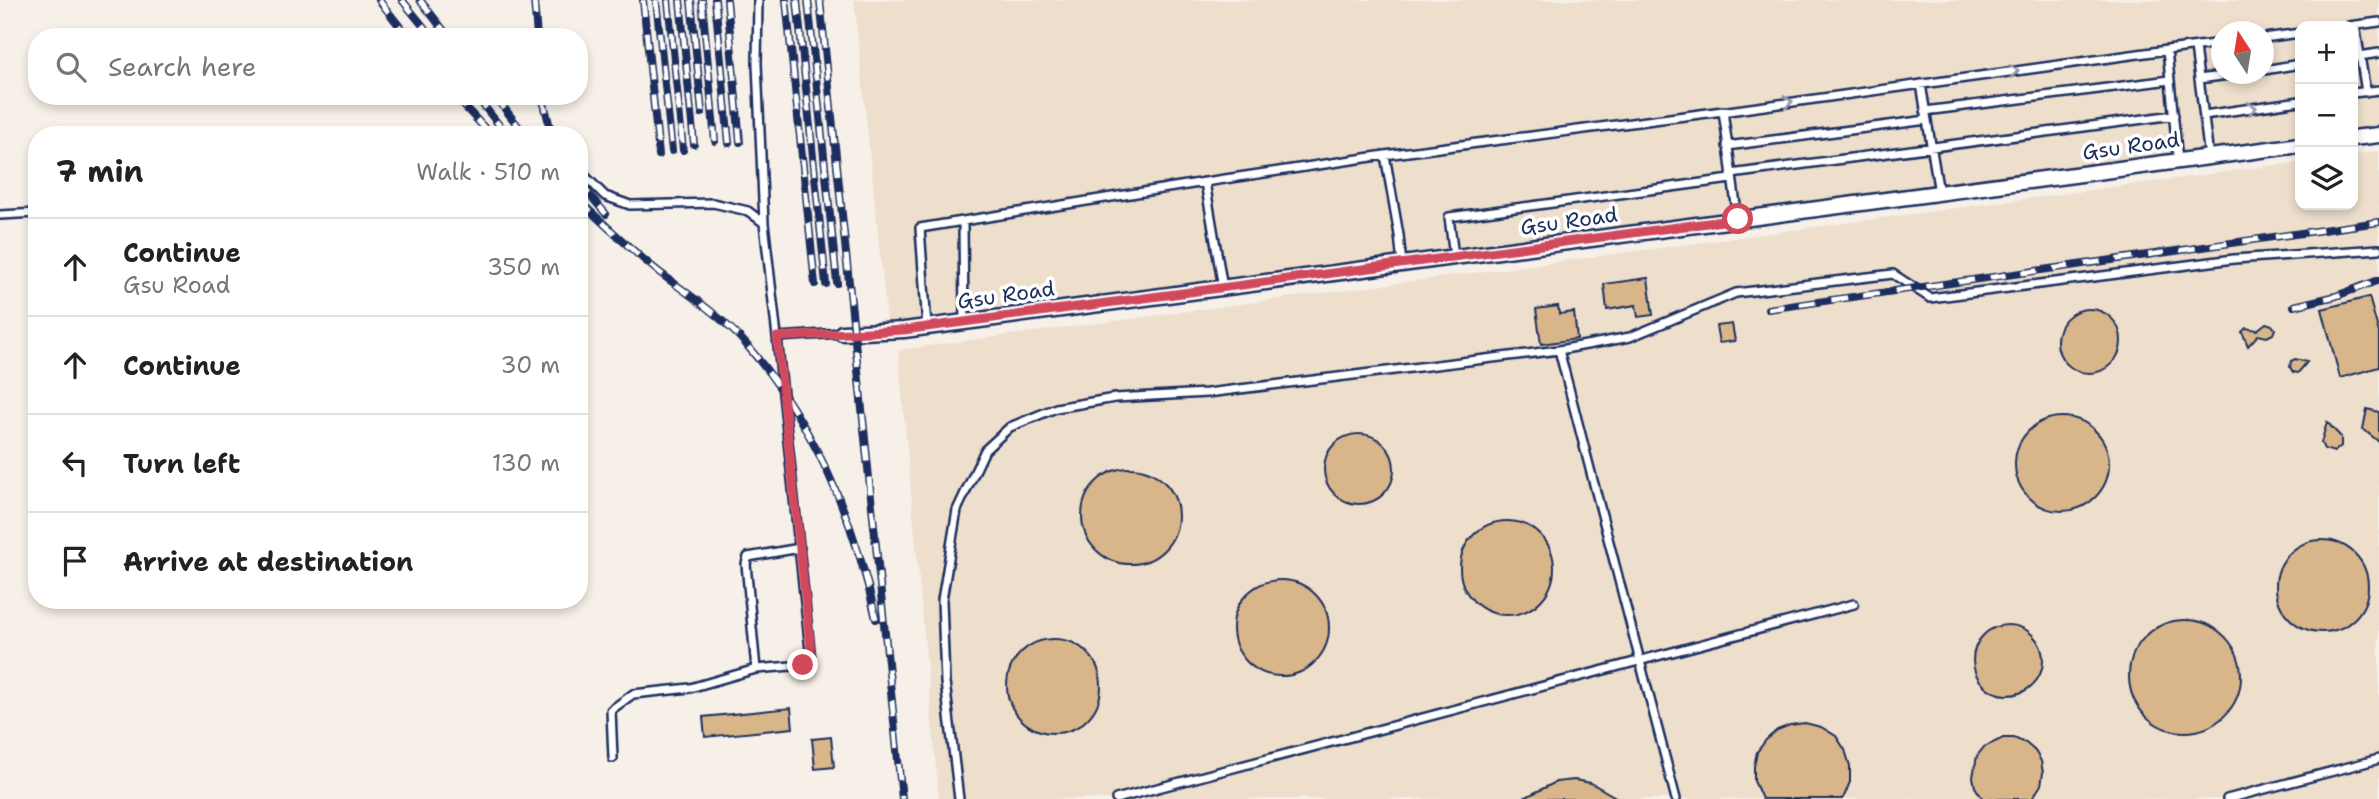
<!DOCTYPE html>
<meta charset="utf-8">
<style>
body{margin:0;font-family:"Shantell Sans",sans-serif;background:#f2f2f2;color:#222}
.controls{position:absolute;right:21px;top:21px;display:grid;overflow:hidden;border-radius:14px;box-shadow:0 4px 10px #0003}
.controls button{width:63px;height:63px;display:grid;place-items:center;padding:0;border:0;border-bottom:2px solid #e0e0e0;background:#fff;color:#222;font:35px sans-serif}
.compass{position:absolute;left:2211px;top:21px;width:63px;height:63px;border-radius:50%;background:#fff;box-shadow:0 4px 10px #0003;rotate:348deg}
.stop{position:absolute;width:21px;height:21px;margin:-16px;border:5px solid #d1495b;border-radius:50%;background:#fff}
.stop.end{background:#d1495b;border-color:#fff;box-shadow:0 2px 7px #0008}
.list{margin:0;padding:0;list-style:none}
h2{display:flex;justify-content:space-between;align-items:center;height:91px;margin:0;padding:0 28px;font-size:30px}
h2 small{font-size:23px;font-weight:400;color:#767676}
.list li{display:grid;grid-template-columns:46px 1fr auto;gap:21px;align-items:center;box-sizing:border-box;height:98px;padding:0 28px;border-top:2px solid #e0e0e0}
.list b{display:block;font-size:26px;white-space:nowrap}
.list p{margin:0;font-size:23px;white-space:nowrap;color:#767676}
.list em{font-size:23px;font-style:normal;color:#767676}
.icon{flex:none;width:38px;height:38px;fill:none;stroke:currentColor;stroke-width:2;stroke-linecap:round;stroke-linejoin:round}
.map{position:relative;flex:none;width:2379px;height:799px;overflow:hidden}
.search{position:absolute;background:#fff;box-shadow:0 4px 10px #0003;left:28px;top:28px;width:560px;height:77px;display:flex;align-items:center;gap:18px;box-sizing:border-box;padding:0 24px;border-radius:28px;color:#767676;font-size:26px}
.panel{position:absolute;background:#fff;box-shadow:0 4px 10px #0003;left:28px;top:126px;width:560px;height:483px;border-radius:28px}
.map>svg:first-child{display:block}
</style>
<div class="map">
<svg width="2379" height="799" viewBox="0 0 2379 799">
<rect width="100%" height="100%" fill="#f7f0e8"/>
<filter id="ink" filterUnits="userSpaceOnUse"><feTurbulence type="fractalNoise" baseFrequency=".0143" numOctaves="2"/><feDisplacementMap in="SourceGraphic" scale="14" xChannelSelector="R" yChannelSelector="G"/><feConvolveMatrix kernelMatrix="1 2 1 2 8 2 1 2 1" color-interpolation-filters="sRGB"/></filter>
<g filter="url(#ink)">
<!-- built -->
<path fill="#eedfcc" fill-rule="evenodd" d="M854 0H2379V127L2353 130V26H2300V137L887 322ZM2222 32H2264V74H2222Z
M2379 151V799H939L898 350 2300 162V205H2353V155Z"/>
<!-- building -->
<path fill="#d8b68a" stroke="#1b2f5e" stroke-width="2" d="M1648 278 1653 315 1638 317 1636 305 1607 310 1604 284Z
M2369 297 2379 333V367L2340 378 2322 309Z
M1558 306 1559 314 1574 312 1577 339 1541 344 1536 309Z
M2057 341a32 32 0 1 1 64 0a32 32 0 1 1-64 0Z
M2266 323 2272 325 2275 329 2273 334 2267 337 2258 335 2248 346 2242 332 2246 328 2257 330Z
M1732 324 1735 341 1719 343 1716 326Z
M2295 359 2307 362 2298 373 2293 372 2290 367 2291 361Z
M2367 409 2379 412V442L2363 429Z
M2015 464a47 47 0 1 1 94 0a47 47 0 1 1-94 0Z
M2327 422 2341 437V446L2334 452 2324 449 2321 443Z
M1324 469a35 35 0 1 1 70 0a35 35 0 1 1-70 0Z
M1082 516a48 48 0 1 1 96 0a48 48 0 1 1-96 0Z
M1460 568a47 47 0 1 1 94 0a47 47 0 1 1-94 0Z
M2276 586a46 46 0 1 1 92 0a46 46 0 1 1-92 0Z
M1233 628a48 48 0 1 1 96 0a48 48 0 1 1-96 0Z
M2129 676a56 56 0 1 1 112 0a56 56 0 1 1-112 0Z
M1973 660a35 35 0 1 1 70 0a35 35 0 1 1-70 0Z
M1007 686a47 47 0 1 1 94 0a47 47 0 1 1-94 0Z
M791 708 793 728 705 737 703 717Z
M1805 723 1821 727 1836 736 1845 750 1850 766V782L1843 799H1762L1754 781V766L1757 752 1766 740 1777 730 1790 725Z
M831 737 834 767 815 769 812 739Z
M2003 738H2014L2026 743 2035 751 2041 761 2043 773 2041 785 2032 799H1983L1975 787 1973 777 1977 756 1984 747Z
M1574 780 1591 783 1619 799H1522L1556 782Z"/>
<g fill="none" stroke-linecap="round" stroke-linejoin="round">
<!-- service casing -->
<g stroke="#1b2f5e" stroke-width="12">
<path id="service" d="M758 0 757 64 764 223
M2355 25 2366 92
M2349 26 2379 22
M2264 38 2300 33
M2195 47 2209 157
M2353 57 2379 53
M2264 70 2300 64
M2199 79 2236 74
M1921 84 1939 193
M2353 93 2379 90
M1925 111 2170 80
M1721 112 2167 50
M2204 115 2300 101
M1727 146 1927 120
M1385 155 1723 111 1738 219
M2178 161 2167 50 2222 43
M579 170 605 196 630 205 713 203 748 211 764 223 777 337 842 333
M1731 174 2174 115
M1205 182 1385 155 1399 235 1402 264
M0 215 37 213
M1454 257 1449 217 1731 179
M964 322 963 221 1205 182 1223 288
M927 327 920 228 963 221
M1559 350 1676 799
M756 669 746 564 748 557 800 548
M613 758 611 710 633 694 690 688 756 669 803 665 811 660 777 337
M959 799 945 682 942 600 957 510 985 450 1010 427 1056 408 1115 398 1207 393 1559 350 1630 337 1736 293 1893 274 1930 298 2234 259 2379 249
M1116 799 1854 604
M2227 799 2379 759"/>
</g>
<!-- minor casing -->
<g stroke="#1b2f5e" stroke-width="19">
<path id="minor" d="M2353 138 2379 135
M842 333 904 330 2300 145"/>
</g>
<!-- service -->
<use href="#service" stroke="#fff" stroke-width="7"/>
<!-- minor -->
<use href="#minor" stroke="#fff" stroke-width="14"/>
<!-- rail casing -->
<g stroke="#1b2f5e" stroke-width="8">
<path id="rail" d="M379 0 408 37
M402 0 432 37
M420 0 449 37
M534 0 537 37
M643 0 659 155
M656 0 672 151
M668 0 683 150
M680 0 694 144
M691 0 702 113
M702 0 715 141
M715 0 729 143
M727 0 740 142
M786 0 815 284
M797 0 826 284
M808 0 837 283
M820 0 902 799
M455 96 491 135
M476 96 507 135
M495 96 525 135
M542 96 552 135
M579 182 606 214
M579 201C606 225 631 250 659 272 688 294 721 316 745 343 813 422 854 518 876 619
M2294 306 2336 296 2379 280
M1768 309 2379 222"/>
</g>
<!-- rail -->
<use href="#rail" stroke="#fff" stroke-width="5" stroke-dasharray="16" stroke-linecap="butt"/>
</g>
<!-- one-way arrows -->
<defs><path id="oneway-chevron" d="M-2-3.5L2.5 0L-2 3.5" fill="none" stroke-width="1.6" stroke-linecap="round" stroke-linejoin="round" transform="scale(1.75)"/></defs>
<g stroke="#8d97ae">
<use href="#oneway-chevron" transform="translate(2014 71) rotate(-8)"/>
<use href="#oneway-chevron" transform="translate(1788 102) rotate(-8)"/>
<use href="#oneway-chevron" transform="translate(2252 108) rotate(-8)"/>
</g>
</g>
<g fill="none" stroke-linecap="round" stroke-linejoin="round" filter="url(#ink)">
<!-- route -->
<path stroke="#d1495b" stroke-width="9" d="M803 665 811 660V651L777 337 904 330 1738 219"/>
</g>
<g text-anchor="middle" stroke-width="7" stroke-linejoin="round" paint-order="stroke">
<!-- street labels -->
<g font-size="21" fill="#1b2f5e" stroke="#fff">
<text transform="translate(2131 146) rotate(-8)" y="7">Gsu Road</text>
<text transform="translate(1569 221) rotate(-8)" y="7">Gsu Road</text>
<text transform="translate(1006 295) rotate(-8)" y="7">Gsu Road</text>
</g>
</g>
</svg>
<div class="controls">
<button>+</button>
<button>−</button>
<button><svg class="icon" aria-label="layers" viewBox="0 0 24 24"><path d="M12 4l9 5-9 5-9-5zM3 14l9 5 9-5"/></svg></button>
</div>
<svg class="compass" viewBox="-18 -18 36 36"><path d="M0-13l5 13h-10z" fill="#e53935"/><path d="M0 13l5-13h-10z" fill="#767676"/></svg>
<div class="stop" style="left:1738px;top:219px"></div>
<div class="stop end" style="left:803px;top:665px"></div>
<div class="search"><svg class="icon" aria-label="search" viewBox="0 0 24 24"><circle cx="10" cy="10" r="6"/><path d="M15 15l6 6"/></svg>Search here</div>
<section class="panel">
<h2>7 min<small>Walk · 510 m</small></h2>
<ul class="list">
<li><svg class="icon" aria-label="ahead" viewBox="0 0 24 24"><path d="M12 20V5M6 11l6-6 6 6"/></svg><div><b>Continue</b><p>Gsu Road</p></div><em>350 m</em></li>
<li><svg class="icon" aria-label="ahead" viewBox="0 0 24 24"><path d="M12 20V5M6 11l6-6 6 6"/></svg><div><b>Continue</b></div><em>30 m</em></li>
<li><svg class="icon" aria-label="left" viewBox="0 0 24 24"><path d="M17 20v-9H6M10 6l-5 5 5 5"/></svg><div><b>Turn left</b></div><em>130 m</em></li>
<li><svg class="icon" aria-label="arrive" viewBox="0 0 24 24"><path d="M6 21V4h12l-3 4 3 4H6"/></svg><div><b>Arrive at destination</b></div></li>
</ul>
</section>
</div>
